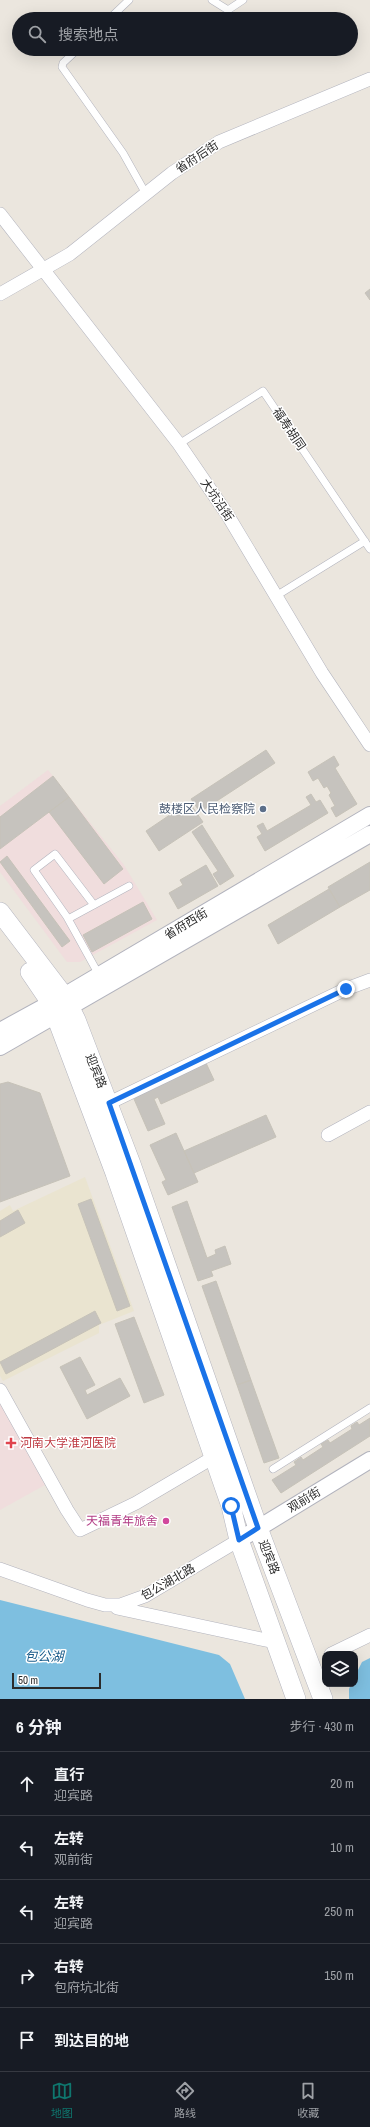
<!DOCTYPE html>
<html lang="zh">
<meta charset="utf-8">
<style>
body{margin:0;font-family:"Archivo Narrow","Noto Sans SC",sans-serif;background:#20242c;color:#f1f3f6}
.controls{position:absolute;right:12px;bottom:12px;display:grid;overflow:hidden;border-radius:8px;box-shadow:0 4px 16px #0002}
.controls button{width:36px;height:36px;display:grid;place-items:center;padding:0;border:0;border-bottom:1px solid #363941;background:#171b24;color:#f1f3f6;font:20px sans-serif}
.scale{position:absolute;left:12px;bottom:10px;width:89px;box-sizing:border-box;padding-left:4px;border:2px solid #2b2b2b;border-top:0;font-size:11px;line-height:14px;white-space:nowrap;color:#2b2b2b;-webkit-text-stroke:3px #fff;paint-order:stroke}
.stop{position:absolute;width:12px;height:12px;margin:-9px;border:3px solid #1a73e8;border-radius:50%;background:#fff}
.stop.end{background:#1a73e8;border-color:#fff;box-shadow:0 1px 4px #0008}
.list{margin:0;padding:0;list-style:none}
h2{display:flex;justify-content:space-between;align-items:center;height:52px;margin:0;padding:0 16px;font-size:17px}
h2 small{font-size:13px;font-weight:400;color:#9ea1a6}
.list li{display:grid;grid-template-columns:26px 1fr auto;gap:12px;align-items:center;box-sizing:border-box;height:64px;padding:0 16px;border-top:1px solid #363941}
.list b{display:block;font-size:15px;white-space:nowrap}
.list p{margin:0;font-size:13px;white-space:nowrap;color:#9ea1a6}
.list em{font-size:13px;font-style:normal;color:#9ea1a6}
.icon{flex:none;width:22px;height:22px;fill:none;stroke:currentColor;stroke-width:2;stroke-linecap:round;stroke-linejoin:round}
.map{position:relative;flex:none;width:370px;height:1699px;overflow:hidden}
.search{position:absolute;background:#171b24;box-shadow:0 4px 16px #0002;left:12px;right:12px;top:12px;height:44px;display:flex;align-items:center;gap:10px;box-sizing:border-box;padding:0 14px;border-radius:22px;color:#9ea1a6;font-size:15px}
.sheet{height:372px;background:#171b24}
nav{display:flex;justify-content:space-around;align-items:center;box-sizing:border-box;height:56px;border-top:1px solid #363941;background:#171b24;font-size:11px;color:#9ea1a6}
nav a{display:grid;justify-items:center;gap:2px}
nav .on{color:#0f766e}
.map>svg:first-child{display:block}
</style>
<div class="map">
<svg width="370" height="1699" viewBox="0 0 370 1699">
<rect width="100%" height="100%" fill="#ebe6de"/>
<!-- education -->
<path fill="#eae4d0" d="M85 1177 134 1311 99 1325V1333L3 1381 0 1376V1211L10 1205 13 1211Z"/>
<!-- medical -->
<path fill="#f0dddd" d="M48 770 124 865 157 920 80 962H67L0 872V806Z
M0 1401 45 1485 0 1510Z"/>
<!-- water -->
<path fill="#7ebfe0" d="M0 1600 219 1655 230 1664 245 1699H0Z
M370 1658V1699H349V1689L351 1684H355V1676L362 1662Z"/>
<!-- building -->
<path fill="#c6c3be" stroke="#c6c2b8" d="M370 289V300L365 293Z
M266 750 275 763 200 812 191 799Z
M334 756 339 765 335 768 357 804 336 817 331 808 335 806 329 795 331 793 327 786 324 788 318 778 313 781 308 772Z
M53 776 69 797 0 849V817Z
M311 794 316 802 320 800 328 813 265 851 257 837 262 834 257 826 263 823 267 831 311 805 306 797Z
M69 797 123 869 104 884 49 812Z
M189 802 203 822 159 851 146 831Z
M202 825 234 876 220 885 213 874 218 871 192 832Z
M7 856 70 941 62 947 0 862Z
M370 862V890L340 907 328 887Z
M206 865 218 886 178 909 169 893 183 885 180 880Z
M329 889 340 907 278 944 268 925Z
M143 902 152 919 92 952 83 935Z
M206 1063 214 1080 161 1104 158 1097 154 1099 165 1124 148 1131 134 1099 137 1098 134 1092Z
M8 1082 40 1093 70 1176 0 1202V1084Z
M266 1115 276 1137 194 1173 184 1151Z
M176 1133 198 1182 168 1195 162 1182 166 1180 150 1145Z
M91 1199 130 1306 117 1311 78 1204Z
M187 1201 207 1258 216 1254 215 1250 225 1246 231 1264 211 1271 213 1276 198 1281 172 1207Z
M18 1210 25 1223 0 1237V1221Z
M216 1281 251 1380 237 1385 202 1286Z
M95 1311 101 1323 6 1374 0 1362Z
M134 1317 164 1395 144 1403 115 1324Z
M80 1357 95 1385 85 1390 87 1395 120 1378 130 1396 87 1419 60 1367Z
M251 1380 279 1458 264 1463 237 1385Z
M370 1418V1436L281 1493 272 1480 296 1465 294 1462 301 1457 303 1460 323 1447 321 1444 328 1440 330 1443 352 1429 351 1426 357 1422 359 1425Z"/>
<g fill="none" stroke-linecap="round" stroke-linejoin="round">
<!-- service casing -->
<g stroke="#b2b3bd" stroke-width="8">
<path id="service" d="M212 0 228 10 243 0
M109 19 129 0
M78 49 63 63 62 67 123 153 146 194
M179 444 263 391 370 549
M276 596 365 541
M94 905 55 854 34 870 67 917 99 975
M68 919 129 886
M273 1469 370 1408"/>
</g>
<!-- minor casing -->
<g stroke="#b2b3bd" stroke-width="14">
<path id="minor" d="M0 214 179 444 227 514 322 673 370 745
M0 294 70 254 172 173 219 142 370 79
M109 1103 346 989 370 980
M328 1135 370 1112
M0 1390 67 1510 80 1530 136 1503 214 1457
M0 1569 87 1600 105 1605H120L145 1596 239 1540
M117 1608 275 1642
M331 1654 370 1635"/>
</g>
<!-- tertiary casing -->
<g stroke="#b2b3bd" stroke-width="18">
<path id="tertiary" d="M0 1031 64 996 370 815
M0 1047 370 834
M239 1540 370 1460"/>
</g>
<!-- secondary casing -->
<g stroke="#b2b3bd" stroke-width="20">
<path id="secondary" d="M0 912 64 996 76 1020 131 1164 258 1528 323 1699
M30 972 51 1003 115 1173 231 1506 239 1540 296 1699"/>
</g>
<!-- service -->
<use href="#service" stroke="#fff" stroke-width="7"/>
<!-- minor -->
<use href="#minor" stroke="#fff" stroke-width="13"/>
<!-- tertiary -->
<use href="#tertiary" stroke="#fff" stroke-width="16"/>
<!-- secondary -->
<use href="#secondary" stroke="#fff" stroke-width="19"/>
</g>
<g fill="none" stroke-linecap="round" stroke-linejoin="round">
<!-- route -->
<path stroke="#1a73e8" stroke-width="5" d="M231 1506 239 1540 258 1528 109 1103 346 989"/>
</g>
<!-- markers -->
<circle fill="#5c6f8a" stroke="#fff" stroke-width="1.5" cx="263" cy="809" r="4"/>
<path fill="#e0444e" stroke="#fff" stroke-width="1.5" d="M9 1437h4v4h4v4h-4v4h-4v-4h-4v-4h4z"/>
<circle fill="#d1479c" stroke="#fff" stroke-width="1.5" cx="166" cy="1521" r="4"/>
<g text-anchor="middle" stroke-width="3" stroke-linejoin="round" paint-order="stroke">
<!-- street labels -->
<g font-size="12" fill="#2b2b2b" stroke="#fff">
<text transform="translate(197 157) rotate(-33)" y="4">省府后街</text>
<text transform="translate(289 429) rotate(56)" y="4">福寿胡同</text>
<text transform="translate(217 500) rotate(56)" y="4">大坑沿街</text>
<text transform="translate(186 924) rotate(-31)" y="4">省府西街</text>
<text transform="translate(96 1071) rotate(68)" y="4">迎宾路</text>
<text transform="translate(304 1500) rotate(-31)" y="4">观前街</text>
<text transform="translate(269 1557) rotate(69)" y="4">迎宾路</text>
<text transform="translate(168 1582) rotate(-30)" y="4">包公湖北路</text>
</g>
<!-- service labels -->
<g font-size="12" fill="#4e5e75" stroke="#fff" text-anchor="end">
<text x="255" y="813">鼓楼区人民检察院</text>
</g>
<!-- health labels -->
<g font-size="12" fill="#be3a42" stroke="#fff" text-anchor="start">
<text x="20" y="1447">河南大学淮河医院</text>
</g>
<!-- hotel labels -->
<g font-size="12" fill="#b23c85" stroke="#fff" text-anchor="end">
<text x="158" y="1525">天福青年旅舍</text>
</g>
<!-- water labels -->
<g font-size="13" font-style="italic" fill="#1d5e8c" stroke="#fff">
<text x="44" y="1661">包公湖</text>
</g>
</g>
</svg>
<div class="controls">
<button><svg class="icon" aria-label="layers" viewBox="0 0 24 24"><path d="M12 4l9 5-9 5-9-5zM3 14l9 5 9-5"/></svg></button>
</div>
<div class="scale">50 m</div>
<div class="stop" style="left:231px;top:1506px"></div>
<div class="stop end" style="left:346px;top:989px"></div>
<div class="search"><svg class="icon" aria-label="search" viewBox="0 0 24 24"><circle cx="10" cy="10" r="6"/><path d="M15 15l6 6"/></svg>搜索地点</div>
</div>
<section class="sheet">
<h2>6 分钟<small>步行 · 430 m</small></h2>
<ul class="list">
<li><svg class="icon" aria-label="ahead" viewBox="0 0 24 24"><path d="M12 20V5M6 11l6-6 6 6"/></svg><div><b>直行</b><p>迎宾路</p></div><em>20 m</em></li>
<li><svg class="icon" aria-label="left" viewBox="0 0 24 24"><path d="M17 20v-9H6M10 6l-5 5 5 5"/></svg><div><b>左转</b><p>观前街</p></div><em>10 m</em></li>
<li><svg class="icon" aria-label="left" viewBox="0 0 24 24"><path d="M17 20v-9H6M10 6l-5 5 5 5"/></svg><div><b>左转</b><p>迎宾路</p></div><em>250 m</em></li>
<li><svg class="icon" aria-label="right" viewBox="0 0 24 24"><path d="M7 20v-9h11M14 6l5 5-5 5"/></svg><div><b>右转</b><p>包府坑北街</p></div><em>150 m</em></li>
<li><svg class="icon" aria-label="arrive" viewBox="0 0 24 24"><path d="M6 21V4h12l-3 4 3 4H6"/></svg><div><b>到达目的地</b></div></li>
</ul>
</section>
<nav>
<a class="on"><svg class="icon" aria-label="map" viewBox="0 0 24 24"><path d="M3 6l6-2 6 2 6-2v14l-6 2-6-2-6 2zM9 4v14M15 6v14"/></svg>地图</a>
<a><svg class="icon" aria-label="directions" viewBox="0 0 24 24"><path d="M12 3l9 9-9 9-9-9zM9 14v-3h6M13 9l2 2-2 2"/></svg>路线</a>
<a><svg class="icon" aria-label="saved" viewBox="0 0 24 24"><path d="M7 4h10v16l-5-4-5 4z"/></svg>收藏</a>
</nav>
